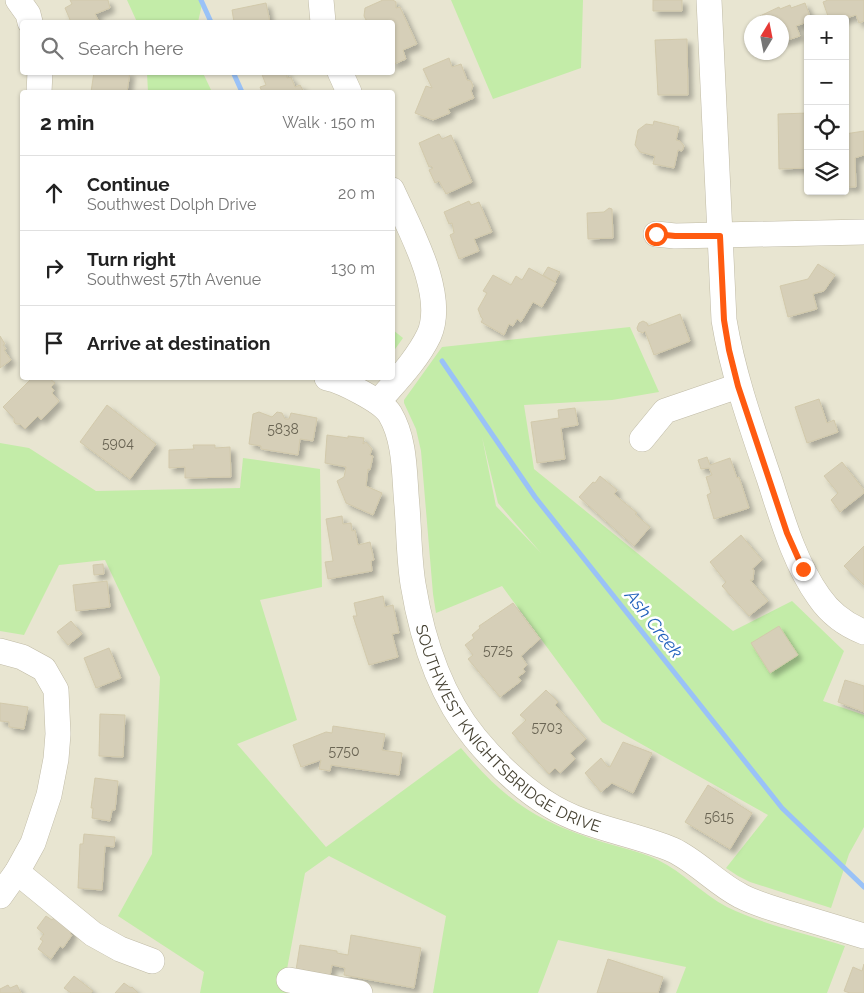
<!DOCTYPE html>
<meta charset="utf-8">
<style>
body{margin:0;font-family:Raleway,sans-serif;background:#f6f6f6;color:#222}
.controls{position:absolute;right:15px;top:15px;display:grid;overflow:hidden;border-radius:5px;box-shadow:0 1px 4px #0004}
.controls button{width:45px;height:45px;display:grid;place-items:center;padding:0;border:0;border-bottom:1px solid #e0e0e0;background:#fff;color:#222;font:25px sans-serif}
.compass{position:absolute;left:744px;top:15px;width:45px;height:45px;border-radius:50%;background:#fff;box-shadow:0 1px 4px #0004;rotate:10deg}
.stop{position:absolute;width:15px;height:15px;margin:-11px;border:4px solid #ff5b10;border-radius:50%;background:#fff}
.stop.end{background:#ff5b10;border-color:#fff;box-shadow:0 1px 5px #0008}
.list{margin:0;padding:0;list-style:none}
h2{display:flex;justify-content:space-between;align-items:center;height:65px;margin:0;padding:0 20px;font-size:21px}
h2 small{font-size:16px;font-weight:400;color:#767676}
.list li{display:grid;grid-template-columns:32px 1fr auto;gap:15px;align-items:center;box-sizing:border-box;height:75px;padding:0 20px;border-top:1px solid #e0e0e0}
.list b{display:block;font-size:19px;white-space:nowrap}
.list p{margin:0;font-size:16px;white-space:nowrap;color:#767676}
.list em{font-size:16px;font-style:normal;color:#767676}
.icon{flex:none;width:28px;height:28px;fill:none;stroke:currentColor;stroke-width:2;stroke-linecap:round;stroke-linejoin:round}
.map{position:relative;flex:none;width:864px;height:993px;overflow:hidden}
.search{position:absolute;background:#fff;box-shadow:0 1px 4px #0004;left:20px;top:20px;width:375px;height:55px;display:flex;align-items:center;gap:12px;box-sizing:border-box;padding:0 18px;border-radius:5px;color:#767676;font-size:19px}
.panel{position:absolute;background:#fff;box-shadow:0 1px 4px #0004;left:20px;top:90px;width:375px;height:290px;border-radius:5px}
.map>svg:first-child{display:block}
</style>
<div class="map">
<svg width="864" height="993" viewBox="0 0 864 993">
<defs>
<filter id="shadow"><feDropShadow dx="4.5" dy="4.5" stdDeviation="2.5" flood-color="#0004"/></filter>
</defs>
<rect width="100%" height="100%" fill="#f4f1e4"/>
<!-- residential -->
<path fill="#e8e5d1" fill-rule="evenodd" d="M0 0H864V993H0ZM808 19H845V191H808ZM22 22H392V72H22ZM752 22H782V52H752ZM22 92H392V378H22Z"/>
<!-- green -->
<path fill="#c3eca8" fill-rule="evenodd" d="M127 0H203L198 22H137Z
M451 0H583L581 68 493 99Z
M147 73H203L212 92H148Z
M630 327 659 392 612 400 524 405 534 469 733 631 792 601 844 651 823 701 864 715V827L849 854 831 908 750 882 738 876 726 868 768 815 602 722 502 586 436 613 433 594 421 451 416 429 404 403V400L442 347ZM482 437 498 503 541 553 496 506Z
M393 330 403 338 393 352Z
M0 443 29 448 96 491 240 488 243 458 320 469 322 587 260 600 297 720 237 744 326 847 461 748C503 798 534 820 596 840 617 847 639 851 658 860 683 872 702 894 727 907 761 924 808 934 845 946L827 993H676L686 967 558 940 538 993H433L446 916 329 856 305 873 284 985 324 993H200L204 972 118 916 152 854 160 677 105 560 59 565 24 635 0 631Z"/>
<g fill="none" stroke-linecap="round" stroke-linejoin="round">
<!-- stream -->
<path stroke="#9ac2f7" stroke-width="5" d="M201 0 211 22
M233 72 242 92
M442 361 535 497 782 808 864 887"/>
</g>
<!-- building -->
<path fill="#d6cfb8" stroke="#d2c9ab" filter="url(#shadow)" d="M70 0H108L110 8 95 14 99 22H71L65 8 72 4Z
M383 0H393L396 2V8L400 7 417 44 403 50 406 59 392 65V22H370L366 20 364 16 365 8Z
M653 0H682V11H653Z
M828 0H864V21L859 23 856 15 844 19H829L823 2Z
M266 3 270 22H234L232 10Z
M805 3 811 19H808V22L796 26 800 36 782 42V22H763L760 16 779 7 780 9 790 5 791 8Z
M687 39 688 95H658L655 40Z
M449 58 452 67 461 64 467 80 471 81 473 86 471 91 474 98 448 109 450 113 433 120 415 113 426 86 432 88 423 69Z
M94 72H130L127 92H91Z
M261 72H287V78L291 77 295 87 300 85 304 92H262L260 87 266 85Z
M808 113V168L779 169 778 114Z
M654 121 679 127 676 140 680 141 684 146 682 151 678 150 674 168 653 164 655 156 640 152 635 145 638 130 646 124 653 125Z
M864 131V155L855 158 856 187H845V134Z
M439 134 442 139 451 135 472 182 446 194 439 181 435 183 429 170 433 168 431 166 429 167 419 143Z
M469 201 471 205 479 202 492 232 474 239 479 251 459 259 450 235 454 233 452 223 449 224 444 212Z
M609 208 612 209 613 238 588 239 587 213 604 212Z
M818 264 835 275 824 291 813 294 817 309 788 317 780 286 808 279Z
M548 267 560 272 555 282 543 275Z
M529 268 556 283 542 307 533 302 521 322 517 319 513 326 509 324 504 335 481 322 483 319 481 317 478 309 487 293 483 291 493 275 511 285 516 276 522 280Z
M680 314 690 341 654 355 645 331 643 333 638 331 637 328 639 323 643 321 647 323 648 326Z
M0 336 5 344 3 345 6 349 4 350 11 360 0 368Z
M32 378H49L55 383 51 387 54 390 52 393 59 401 41 420 38 416 25 429 20 424H16L14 422V418L3 407Z
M819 399 827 423 834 420 838 432 807 443 795 407Z
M107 405 156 444 130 479 80 442Z
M575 408 578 425 561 428 565 459 537 463 531 422 559 418 558 410Z
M259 412 272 417 277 412 282 413 285 419H289L291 413 317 418 313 441 300 439 298 455 261 449V446L249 444 253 414Z
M327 435 348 438V436L364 438 363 444 366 442 372 449 370 455 373 456 370 470 368 469 366 486 382 493 373 515 346 503 337 481 344 477 346 467 325 463Z
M193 445H215V448L230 447 231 477 185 478V467L169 468V450L194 449Z
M707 457 710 465 730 458 737 478 739 477 749 508 714 519 707 495 711 493 706 477 712 475 709 468 701 469 698 460Z
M842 462 864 490V493L840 512 831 500 838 493 824 476Z
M600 476 617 490 614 494 637 513 635 514 650 527 634 546 579 497 593 482 595 483Z
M342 516 343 524 351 523 352 531 355 530 358 545 370 542 374 560 371 561 372 571 328 579 325 562 333 561 326 519Z
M741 535 762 560 752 569 754 570 753 580H750L768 601 749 616 722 586 726 582 710 562Z
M864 546V585L844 566Z
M103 564 104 574 94 575 93 565Z
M107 581 110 607 76 611 73 585Z
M383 596 385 607 393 605 399 633 392 634 398 657 369 665 353 616H357L354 603Z
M513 603 540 639 521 656 527 665 523 669 525 672 518 677 521 681 500 697 468 659 473 655 465 645 474 638 472 635 480 628 479 626Z
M71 621 82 634 68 645 57 632Z
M779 626 798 655 770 673 751 643Z
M109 648 121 678 96 688 84 658Z
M845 680 864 686V712L838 702Z
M546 690 558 702 555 705 586 739 570 753 575 759 560 773 555 768 549 774 512 733 526 720 520 715Z
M0 703 28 707 24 729 9 727V722L0 721Z
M100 714 125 715 123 757 99 756Z
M333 726 385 734 382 750 402 753 399 775 331 765 330 771 319 769 321 760 301 767 293 745 326 732 332 733Z
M623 742 652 753 633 793 612 783 601 792 585 773 601 758 607 766 610 767Z
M95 778 118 781 115 810H112L110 821 92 818 93 808H91Z
M708 785 752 813 730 849 685 822Z
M84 834 115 837 114 847 105 846 102 890 78 888 80 844H83Z
M57 914 75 927 70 934 72 935 63 948 60 946 51 959 38 949 43 941 40 939 44 934 37 928 46 916 52 920Z
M351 935 421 948 414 988 344 975 345 968 332 965 330 976 296 970 300 945 337 951V953L348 955Z
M608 959 663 977 658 993H597Z
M864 964V993H850L844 991 853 967 862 971Z
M74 976 93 991 91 993H71L64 988Z
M124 983 131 988 132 987 138 993H115Z
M8 985 10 988 17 985 21 993H0V989Z"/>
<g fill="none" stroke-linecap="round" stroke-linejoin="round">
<!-- minor casing -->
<g stroke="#c0bba6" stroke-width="26">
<g id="minor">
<path d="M18 0 28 14 30 22"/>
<path d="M321 0 323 22"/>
<path d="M709 0 724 320C733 374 751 425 769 478 782 518 794 562 819 597 830 613 846 625 864 632"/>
<path d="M340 72 349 92"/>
<path d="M39 92 40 72"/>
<path d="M656 234 675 236 864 232"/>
<path id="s1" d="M327 378C342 381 382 401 390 414 406 441 404 476 407 506 409 532 409 559 413 584 422 639 439 694 475 738 504 773 540 806 583 821 613 832 645 838 673 850 698 862 717 884 741 896 758 905 776 909 794 915 817 922 841 929 864 936"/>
<path d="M378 402C396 381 417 360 429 335 447 294 409 228 392 190"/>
<path d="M642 439 665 411 738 386"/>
<path d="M0 651 22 657 44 669 56 690 58 734 56 759 49 795 33 843 17 872 0 896"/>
<path d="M17 872 93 934 120 949 152 961"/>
<path d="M289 980 360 993"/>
</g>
</g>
<!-- minor -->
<use href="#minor" stroke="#fff" stroke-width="25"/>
</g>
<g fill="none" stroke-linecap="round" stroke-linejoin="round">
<!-- route -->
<path stroke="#ff5b10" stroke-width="6" d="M656 234 675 236H720L724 320 729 350 738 386 787 533 803 569"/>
</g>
<g text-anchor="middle" stroke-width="5" stroke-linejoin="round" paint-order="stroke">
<!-- number labels -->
<g font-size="14" fill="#6a6554">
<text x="283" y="434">5838</text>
<text x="118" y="448">5904</text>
<text x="498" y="655">5725</text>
<text x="547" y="732">5703</text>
<text x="344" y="756">5750</text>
<text x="719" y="822">5615</text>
</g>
<!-- street labels -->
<g font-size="16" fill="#464233" stroke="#fff">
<text dy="6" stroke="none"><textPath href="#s1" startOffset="429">SOUTHWEST KNIGHTSBRIDGE DRIVE</textPath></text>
</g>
<!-- water labels -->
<g font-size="18" font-style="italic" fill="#2362bc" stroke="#fff">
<text transform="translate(654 624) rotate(52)" y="6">Ash Creek</text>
</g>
</g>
</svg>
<div class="controls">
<button>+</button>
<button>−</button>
<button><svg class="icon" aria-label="locate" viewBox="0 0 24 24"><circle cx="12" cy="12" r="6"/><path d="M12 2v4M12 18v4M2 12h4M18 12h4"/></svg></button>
<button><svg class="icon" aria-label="layers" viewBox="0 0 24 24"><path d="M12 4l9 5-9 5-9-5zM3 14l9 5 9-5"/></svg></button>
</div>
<svg class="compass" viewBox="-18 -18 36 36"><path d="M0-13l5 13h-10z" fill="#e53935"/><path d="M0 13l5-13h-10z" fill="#767676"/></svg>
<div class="stop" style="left:656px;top:234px"></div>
<div class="stop end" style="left:803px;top:569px"></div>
<div class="search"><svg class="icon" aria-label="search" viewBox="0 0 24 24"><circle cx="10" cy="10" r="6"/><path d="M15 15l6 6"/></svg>Search here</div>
<section class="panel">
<h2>2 min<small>Walk · 150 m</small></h2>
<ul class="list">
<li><svg class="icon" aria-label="ahead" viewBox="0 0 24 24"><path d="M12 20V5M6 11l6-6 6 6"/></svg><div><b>Continue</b><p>Southwest Dolph Drive</p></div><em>20 m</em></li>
<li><svg class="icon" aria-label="right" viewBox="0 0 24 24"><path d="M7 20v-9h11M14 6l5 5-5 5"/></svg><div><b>Turn right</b><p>Southwest 57th Avenue</p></div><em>130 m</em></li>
<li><svg class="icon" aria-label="arrive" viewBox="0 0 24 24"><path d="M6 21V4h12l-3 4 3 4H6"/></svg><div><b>Arrive at destination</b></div></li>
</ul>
</section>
</div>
